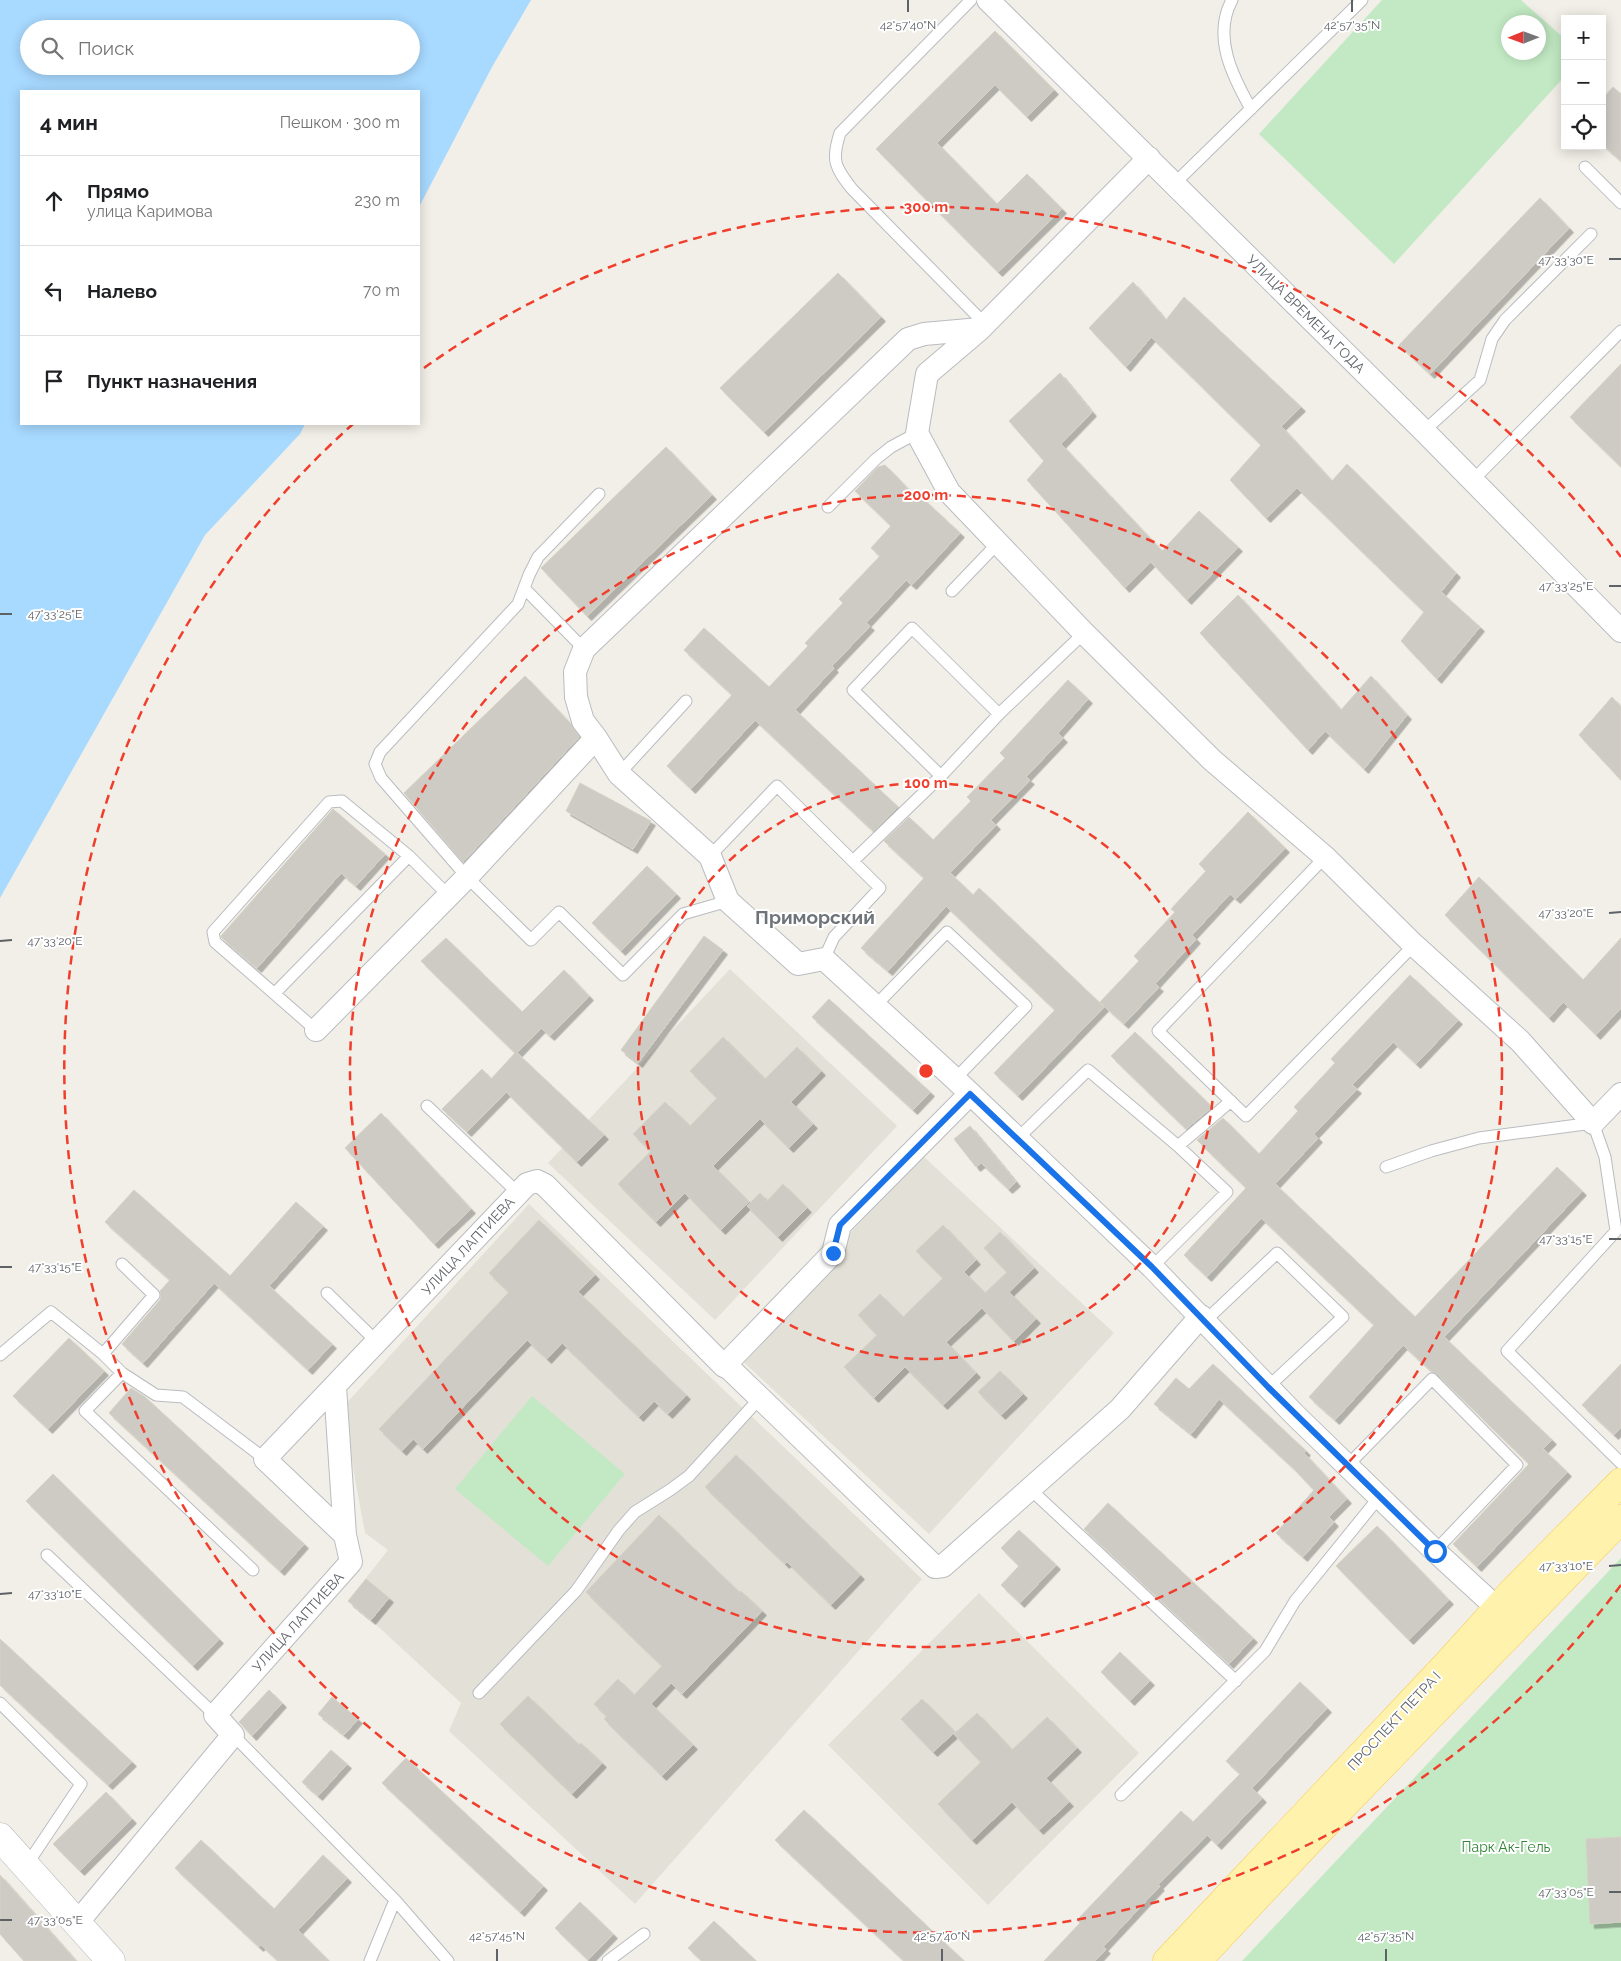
<!DOCTYPE html>
<html lang="ru">
<meta charset="utf-8">
<style>
body{margin:0;font-family:Raleway,sans-serif;background:#f2f2f2;color:#202124}
.controls{position:absolute;right:15px;top:15px;display:grid;overflow:hidden;border-radius:0px;box-shadow:0 2px 12px #0003}
.controls button{width:45px;height:45px;display:grid;place-items:center;padding:0;border:0;border-bottom:1px solid #e0e0e0;background:#fff;color:#202124;font:25px sans-serif}
.compass{position:absolute;left:1501px;top:15px;width:45px;height:45px;border-radius:50%;background:#fff;box-shadow:0 2px 12px #0003;rotate:269deg}
.stop{position:absolute;width:15px;height:15px;margin:-11px;border:4px solid #1a73e8;border-radius:50%;background:#fff}
.stop.end{background:#1a73e8;border-color:#fff;box-shadow:0 1px 5px #0008}
.list{margin:0;padding:0;list-style:none}
h2{display:flex;justify-content:space-between;align-items:center;height:65px;margin:0;padding:0 20px;font-size:21px}
h2 small{font-size:16px;font-weight:400;color:#757577}
.list li{display:grid;grid-template-columns:32px 1fr auto;gap:15px;align-items:center;box-sizing:border-box;height:90px;padding:0 20px;border-top:1px solid #e0e0e0}
.list b{display:block;font-size:19px;white-space:nowrap}
.list p{margin:0;font-size:16px;white-space:nowrap;color:#757577}
.list em{font-size:16px;font-style:normal;color:#757577}
.icon{flex:none;width:28px;height:28px;fill:none;stroke:currentColor;stroke-width:2;stroke-linecap:round;stroke-linejoin:round}
.map{position:relative;flex:none;width:1621px;height:1961px;overflow:hidden}
.search{position:absolute;background:#fff;box-shadow:0 2px 12px #0003;left:20px;top:20px;width:400px;height:55px;display:flex;align-items:center;gap:12px;box-sizing:border-box;padding:0 18px;border-radius:28px;color:#757577;font-size:19px}
.panel{position:absolute;background:#fff;box-shadow:0 2px 12px #0003;left:20px;top:90px;width:400px;height:335px;border-radius:0px}
.map>svg:first-child{display:block}
</style>
<div class="map">
<svg width="1621" height="1961" viewBox="0 0 1621 1961">
<defs>
<filter id="shadow"><feDropShadow dx="4.5" dy="4.5" stdDeviation="0" flood-color="#0004"/></filter>
</defs>
<rect width="100%" height="100%" fill="#f1efe7"/>
<!-- education -->
<path fill="#e3e1d7" d="M730 969 897 1126 715 1320 548 1163Z
M922 1155 1114 1333 929 1534 737 1356Z
M529 1204 922 1579 635 1904 449 1731 461 1703 371 1620 348 1601 388 1550 365 1533 342 1408Z
M979 1593 1139 1753 988 1905 828 1745Z"/>
<!-- green -->
<path fill="#c2e9c3" fill-rule="evenodd" d="M1382 0H1521L1565 39V76L1394 264 1259 134ZM1538 22V52H1508V22Z
M532 1396 625 1474 548 1566 455 1489Z
M1621 1558V1961H1242Z"/>
<!-- water -->
<path fill="#a8d9ff" fill-rule="evenodd" d="M0 0H531L492 67 419 207V91H21V424H305L300 434 205 535 0 898ZM29 29H411V66H29Z"/>
<!-- building -->
<path fill="#cecbc5" stroke="#d6d1c4" filter="url(#shadow)" d="M995 31 1054 90 1027 117 995 85 937 143 997 204 1027 174 1062 209 998 272 876 149Z
M1613 87 1621 94V161L1602 144V99Z
M1540 198 1569 228 1430 374 1399 345Z
M838 273 881 317 764 432 720 388Z
M1133 282 1166 320 1184 297 1301 407 1281 426 1332 481 1347 464 1456 573 1441 592 1480 627 1437 679 1401 641 1424 612 1297 488 1266 518 1230 480 1261 445 1151 337 1126 367 1089 328Z
M1621 364V467L1570 417Z
M1060 373 1092 412 1061 444 1162 551 1199 511 1238 547 1187 600 1151 562 1125 588 1027 480 1044 461 1009 421Z
M666 447 712 495 587 616 541 568Z
M885 465 917 498 919 495 960 533 912 585 906 580 866 623 870 626 832 666 834 668 795 710 898 807 873 831 755 720 691 789 667 766 732 695 684 650 704 628 769 687 808 646 805 643 843 603 839 599 880 556 871 548 891 526 855 491 878 467Z
M1238 595 1341 710 1371 676 1407 715 1364 769 1325 731 1308 750 1200 633Z
M525 676 570 723 579 737 463 862 404 793Z
M1068 680 1088 699 1058 733 1063 738 1026 777 1030 780 991 820 996 825 950 873 973 895 979 888 1104 1007 1018 1096 994 1073 1055 1010 946 906 888 971 861 948 924 878 884 841 909 817 933 840 971 801 967 797 1005 758 1000 753Z
M1612 697 1621 707V780L1579 735Z
M580 783 651 821 633 849 566 811Z
M333 809 385 854 356 886 341 873 257 968 222 938 221 936Z
M1248 812 1285 848 1236 899 1230 894 1192 935 1196 939 1155 984 1159 987 1124 1024 1100 1002 1139 961 1134 956 1175 912 1171 909 1206 871 1199 864Z
M647 866 676 894 621 951 592 923Z
M1479 877 1583 980 1621 938V1008L1596 1035 1563 1002 1549 1018 1445 915Z
M704 936 723 950 638 1063 621 1050Z
M446 938 522 1012 564 970 589 996 550 1036 541 1028 517 1053 604 1135 577 1162 506 1092 467 1132 442 1109 482 1069 491 1079 515 1053 421 961Z
M1410 975 1458 1020 1416 1064 1393 1042 1352 1085 1357 1089 1314 1134 1318 1138 1275 1184 1415 1317 1557 1167 1582 1191 1444 1337 1552 1440 1543 1449 1567 1472 1477 1567 1453 1544 1529 1464 1437 1374 1432 1372 1403 1345 1335 1420 1309 1397 1374 1325 1261 1218 1207 1277 1184 1255 1246 1188 1197 1140 1223 1118 1259 1154 1298 1111 1294 1107 1335 1063 1331 1059Z
M829 999 930 1092 913 1110 812 1017Z
M1135 1032 1212 1107 1186 1129 1111 1056Z
M723 1037 765 1079 797 1047 821 1071 791 1102 813 1124 789 1148 760 1119 713 1166 749 1202 721 1230 685 1193 656 1222 618 1184 651 1151 633 1134 665 1102 690 1126 717 1098 690 1071Z
M381 1113 471 1209 434 1244 345 1148Z
M970 1126 1016 1182 1008 1189 981 1163 976 1167 954 1139Z
M783 1184 807 1208 778 1237 747 1206 760 1193 767 1201Z
M134 1190 230 1276 296 1202 323 1226 269 1286 332 1344 308 1370 214 1283 143 1363 122 1344 160 1300 161 1296 160 1291 170 1280 105 1222Z
M539 1220 595 1275 578 1292 686 1395 668 1414 654 1401 639 1417 562 1343 547 1359 527 1340 423 1449 413 1439 402 1451 379 1429 509 1292 489 1273Z
M943 1225 976 1260 964 1272 985 1293 1007 1272 984 1248 1000 1232 1034 1268 1009 1292 1036 1319 1014 1341 982 1308 946 1342 976 1373 943 1405 905 1367 874 1398 844 1367 877 1335 858 1315 880 1294 903 1317 943 1278 916 1251Z
M69 1338 104 1371 48 1429 13 1396Z
M1213 1364 1306 1451 1304 1453 1347 1499 1329 1517 1334 1522 1303 1557 1276 1533 1314 1490 1292 1467 1219 1399 1191 1434 1154 1404 1176 1378 1189 1389Z
M1621 1364V1427L1614 1435 1582 1405Z
M1000 1371 1023 1394 1001 1415 978 1392Z
M131 1388 145 1397 304 1544 280 1571 109 1413Z
M736 1455 860 1575 831 1605 787 1562 785 1564 705 1487Z
M53 1474 219 1639 193 1666 26 1501Z
M1108 1503 1253 1638 1229 1664 1084 1529Z
M659 1515 740 1593 741 1591 762 1611 682 1694 671 1683 651 1704 693 1745 662 1776 604 1719 607 1716 594 1704 618 1679 634 1695 662 1666 586 1592Z
M1377 1526 1449 1600 1409 1640 1336 1566Z
M1019 1530 1056 1565 1020 1603 1001 1585 1019 1566 1001 1548Z
M366 1579 389 1598 371 1620 348 1601Z
M0 1639 132 1762 108 1785 0 1685Z
M1120 1652 1150 1681 1130 1701 1101 1672Z
M1300 1682 1327 1708 1252 1788 1262 1798 1217 1845 1207 1835 1158 1885 1160 1886 1103 1947 1106 1949 1095 1961H1044L1080 1923 1077 1920 1181 1811 1193 1822 1240 1774 1226 1761Z
M269 1690 282 1703 252 1736 239 1722Z
M528 1696 579 1745 581 1743 602 1763 572 1794 500 1724Z
M332 1697 358 1719 344 1735 318 1714Z
M922 1699 955 1732 933 1752 901 1719Z
M977 1713 1012 1750 1047 1717 1077 1748 1046 1778 1069 1802 1039 1830 1012 1802 972 1840 938 1804 981 1762 954 1734Z
M331 1750 347 1764 318 1796 302 1782Z
M406 1758 543 1886 520 1912 382 1783Z
M106 1792 132 1819 80 1871 53 1844Z
M804 1810 964 1961H904L775 1840Z
M1621 1837V1922L1590 1924 1586 1839Z
M201 1840 274 1909 323 1855 347 1878 298 1930 329 1961H278L261 1945 259 1947 175 1868Z
M0 1875 76 1961H24L0 1934Z
M580 1902 613 1934 588 1960 555 1928Z
M714 1921 756 1961H702L688 1948Z"/>
<g fill="none" stroke-linecap="round" stroke-linejoin="round">
<!-- service casing -->
<g stroke="#b9bcc0" stroke-width="13">
<path id="service" d="M971 0 840 133C831 161 835 167 852 189L985 324
M1232 0C1212 37 1233 77 1251 109
M1585 167 1621 203
M1174 184 1362 0
M1424 431 1480 380 1492 339 1505 320 1591 234
M1473 480 1621 331
M599 494 538 557 529 575 518 604 380 752 375 764 381 778 467 877 531 940 559 912 623 975 683 914 728 901
M828 507 876 459 891 447 917 433
M525 589 584 649
M952 591 998 543
M619 774 686 701
M941 776 853 690 912 628 999 714
M710 856 777 786 880 888 834 937 824 959
M1325 857 1158 1031 1246 1116 1414 945
M854 860 941 776 999 714 1084 633
M275 993 409 856 449 896
M876 1005 947 932 1026 1006 955 1079
M316 1030 215 942 213 932 329 802 342 801 409 856
M427 1106 518 1193
M1017 1139 1088 1070 1178 1146 1227 1192 1152 1267
M1178 1146 1231 1101
M1386 1167 1431 1151 1479 1138 1593 1123 1605 1157 1616 1231 1507 1351 1621 1463
M122 1264 154 1295 103 1354 122 1373
M327 1293 377 1342
M1205 1321 1277 1253 1343 1317 1268 1387
M0 1355 51 1312 103 1354
M1347 1466 1432 1379 1517 1465 1435 1551
M1029 1488 1236 1681
M47 1555 215 1715
M253 1570 85 1411 122 1373 156 1395 183 1397 265 1459
M479 1693 576 1591 619 1530 635 1512 670 1490 689 1476 760 1398
M0 1703 81 1784 26 1866
M233 1735 395 1900 448 1961
M1121 1795 1265 1651 1295 1601 1380 1496
M370 1961 395 1900
M608 1961 644 1934"/>
</g>
<!-- minor casing -->
<g stroke="#b9bcc0" stroke-width="24">
<path id="minor" d="M988 0 1424 431 1621 631
M980 329 927 374 917 433 949 492 1084 633 1212 760 1325 857 1414 945 1520 1041 1593 1123 1621 1094
M596 738 619 774 710 856 728 901 798 964 824 959 955 1079 1152 1267 1295 1415 1435 1551 1510 1620
M316 1030 467 877 596 738 583 721 576 697 575 672 584 649 908 339 924 334 980 329 1149 158
M724 1366 833 1253 840 1225 970 1094
M345 1535 265 1459 527 1184 537 1181 545 1185 724 1366 730 1369 935 1567 943 1566 1120 1409 1201 1316
M77 1923 233 1735 215 1715 351 1562 345 1535 335 1387"/>
</g>
<!-- tertiary casing -->
<g stroke="#b9bcc0" stroke-width="29">
<path id="tertiary" d="M0 1837 111 1961"/>
</g>
<!-- primary casing -->
<g stroke="#f8cc58" stroke-width="29">
<path id="primary" d="M1167 1961 1448 1663 1514 1590 1621 1482
M1197 1961 1314 1836 1621 1519"/>
</g>
<!-- service -->
<use href="#service" stroke="#fff" stroke-width="11"/>
<!-- minor -->
<use href="#minor" stroke="#fff" stroke-width="22"/>
<!-- tertiary -->
<use href="#tertiary" stroke="#fff" stroke-width="28"/>
<!-- primary -->
<use href="#primary" stroke="#fff2ad" stroke-width="28"/>
</g>
<g fill="none" stroke-linecap="round" stroke-linejoin="round">
<!-- route -->
<path stroke="#1a73e8" stroke-width="6" d="M833 1253 840 1225 970 1094 1152 1267 1268 1387 1435 1551"/>
</g>
<!-- ticks -->
<path fill="none" stroke="#5e6267" stroke-width="2" d="M908 0V12M1352 0V12M1609 259H1621M1609 586H1621M0 614H12M1609 913 1621 912M0 941 12 940M1609 1239H1621M0 1267H12M1609 1566 1621 1565M0 1594 12 1593M1609 1892H1621M0 1920H12M497 1949V1961M942 1949V1961M1386 1949V1961"/>
<!-- distance rings -->
<g fill="none" stroke="#f13d2c" stroke-width="2.5" stroke-dasharray="9 6">
<circle cx="926" cy="1071" r="288"/>
<circle cx="926" cy="1071" r="576"/>
<path d="M1621 1585A864 864 0 1 1 353 424M424 368A864 864 0 0 1 1621 557"/>
</g>
<g text-anchor="middle" stroke-width="4" stroke-linejoin="round" paint-order="stroke">
<!-- street labels -->
<g font-size="14" fill="#5e6267" stroke="#fff">
<text transform="translate(1306 314) rotate(45)" y="5">УЛИЦА ВРЕМЕНА ГОДА</text>
<text transform="translate(468 1246) rotate(-47)" y="5">УЛИЦА ЛАПТИЕВА</text>
<text transform="translate(298 1622) rotate(-48)" y="5">УЛИЦА ЛАПТИЕВА</text>
<text transform="translate(1394 1721) rotate(-47)" y="5">ПРОСПЕКТ ПЕТРА I</text>
</g>
<!-- park labels -->
<g font-size="14" fill="#308335" stroke="#fff">
<text x="1506" y="1852">Парк Ак-Гель</text>
</g>
<!-- district labels -->
<g font-size="19" font-weight="bold" fill="#6f747a" stroke="#fff">
<text x="815" y="924">Приморский</text>
</g>
</g>
<g font-size="12" text-anchor="middle" fill="#5e6267" stroke="#fff" stroke-width="4" stroke-linejoin="round" paint-order="stroke">
<text x="908" y="29">42°57'40"N</text>
<text x="1352" y="29">42°57'35"N</text>
<text x="1566" y="264">47°33'30"E</text>
<text x="1566" y="590">47°33'25"E</text>
<text x="55" y="618">47°33'25"E</text>
<text x="1566" y="917">47°33'20"E</text>
<text x="55" y="945">47°33'20"E</text>
<text x="1566" y="1243">47°33'15"E</text>
<text x="55" y="1271">47°33'15"E</text>
<text x="1566" y="1570">47°33'10"E</text>
<text x="55" y="1598">47°33'10"E</text>
<text x="1566" y="1896">47°33'05"E</text>
<text x="55" y="1924">47°33'05"E</text>
<text x="497" y="1940">42°57'45"N</text>
<text x="942" y="1940">42°57'40"N</text>
<text x="1386" y="1940">42°57'35"N</text>
</g>
<circle cx="926" cy="1071" r="8" fill="#f13d2c" stroke="#fff" stroke-width="2.5"/>
<g font-size="15" text-anchor="middle" font-weight="bold" fill="#f13d2c" stroke="#fff" stroke-width="4" stroke-linejoin="round" paint-order="stroke">
<text x="926" y="212">300 m</text>
<text x="926" y="500">200 m</text>
<text x="926" y="788">100 m</text>
</g>
</svg>
<div class="controls">
<button>+</button>
<button>−</button>
<button><svg class="icon" aria-label="locate" viewBox="0 0 24 24"><circle cx="12" cy="12" r="6"/><path d="M12 2v4M12 18v4M2 12h4M18 12h4"/></svg></button>
</div>
<svg class="compass" viewBox="-18 -18 36 36"><path d="M0-13l5 13h-10z" fill="#e53935"/><path d="M0 13l5-13h-10z" fill="#757577"/></svg>
<div class="stop" style="left:1435px;top:1551px"></div>
<div class="stop end" style="left:833px;top:1253px"></div>
<div class="search"><svg class="icon" aria-label="search" viewBox="0 0 24 24"><circle cx="10" cy="10" r="6"/><path d="M15 15l6 6"/></svg>Поиск</div>
<section class="panel">
<h2>4 мин<small>Пешком · 300 m</small></h2>
<ul class="list">
<li><svg class="icon" aria-label="ahead" viewBox="0 0 24 24"><path d="M12 20V5M6 11l6-6 6 6"/></svg><div><b>Прямо</b><p>улица Каримова</p></div><em>230 m</em></li>
<li><svg class="icon" aria-label="left" viewBox="0 0 24 24"><path d="M17 20v-9H6M10 6l-5 5 5 5"/></svg><div><b>Налево</b></div><em>70 m</em></li>
<li><svg class="icon" aria-label="arrive" viewBox="0 0 24 24"><path d="M6 21V4h12l-3 4 3 4H6"/></svg><div><b>Пункт назначения</b></div></li>
</ul>
</section>
</div>
